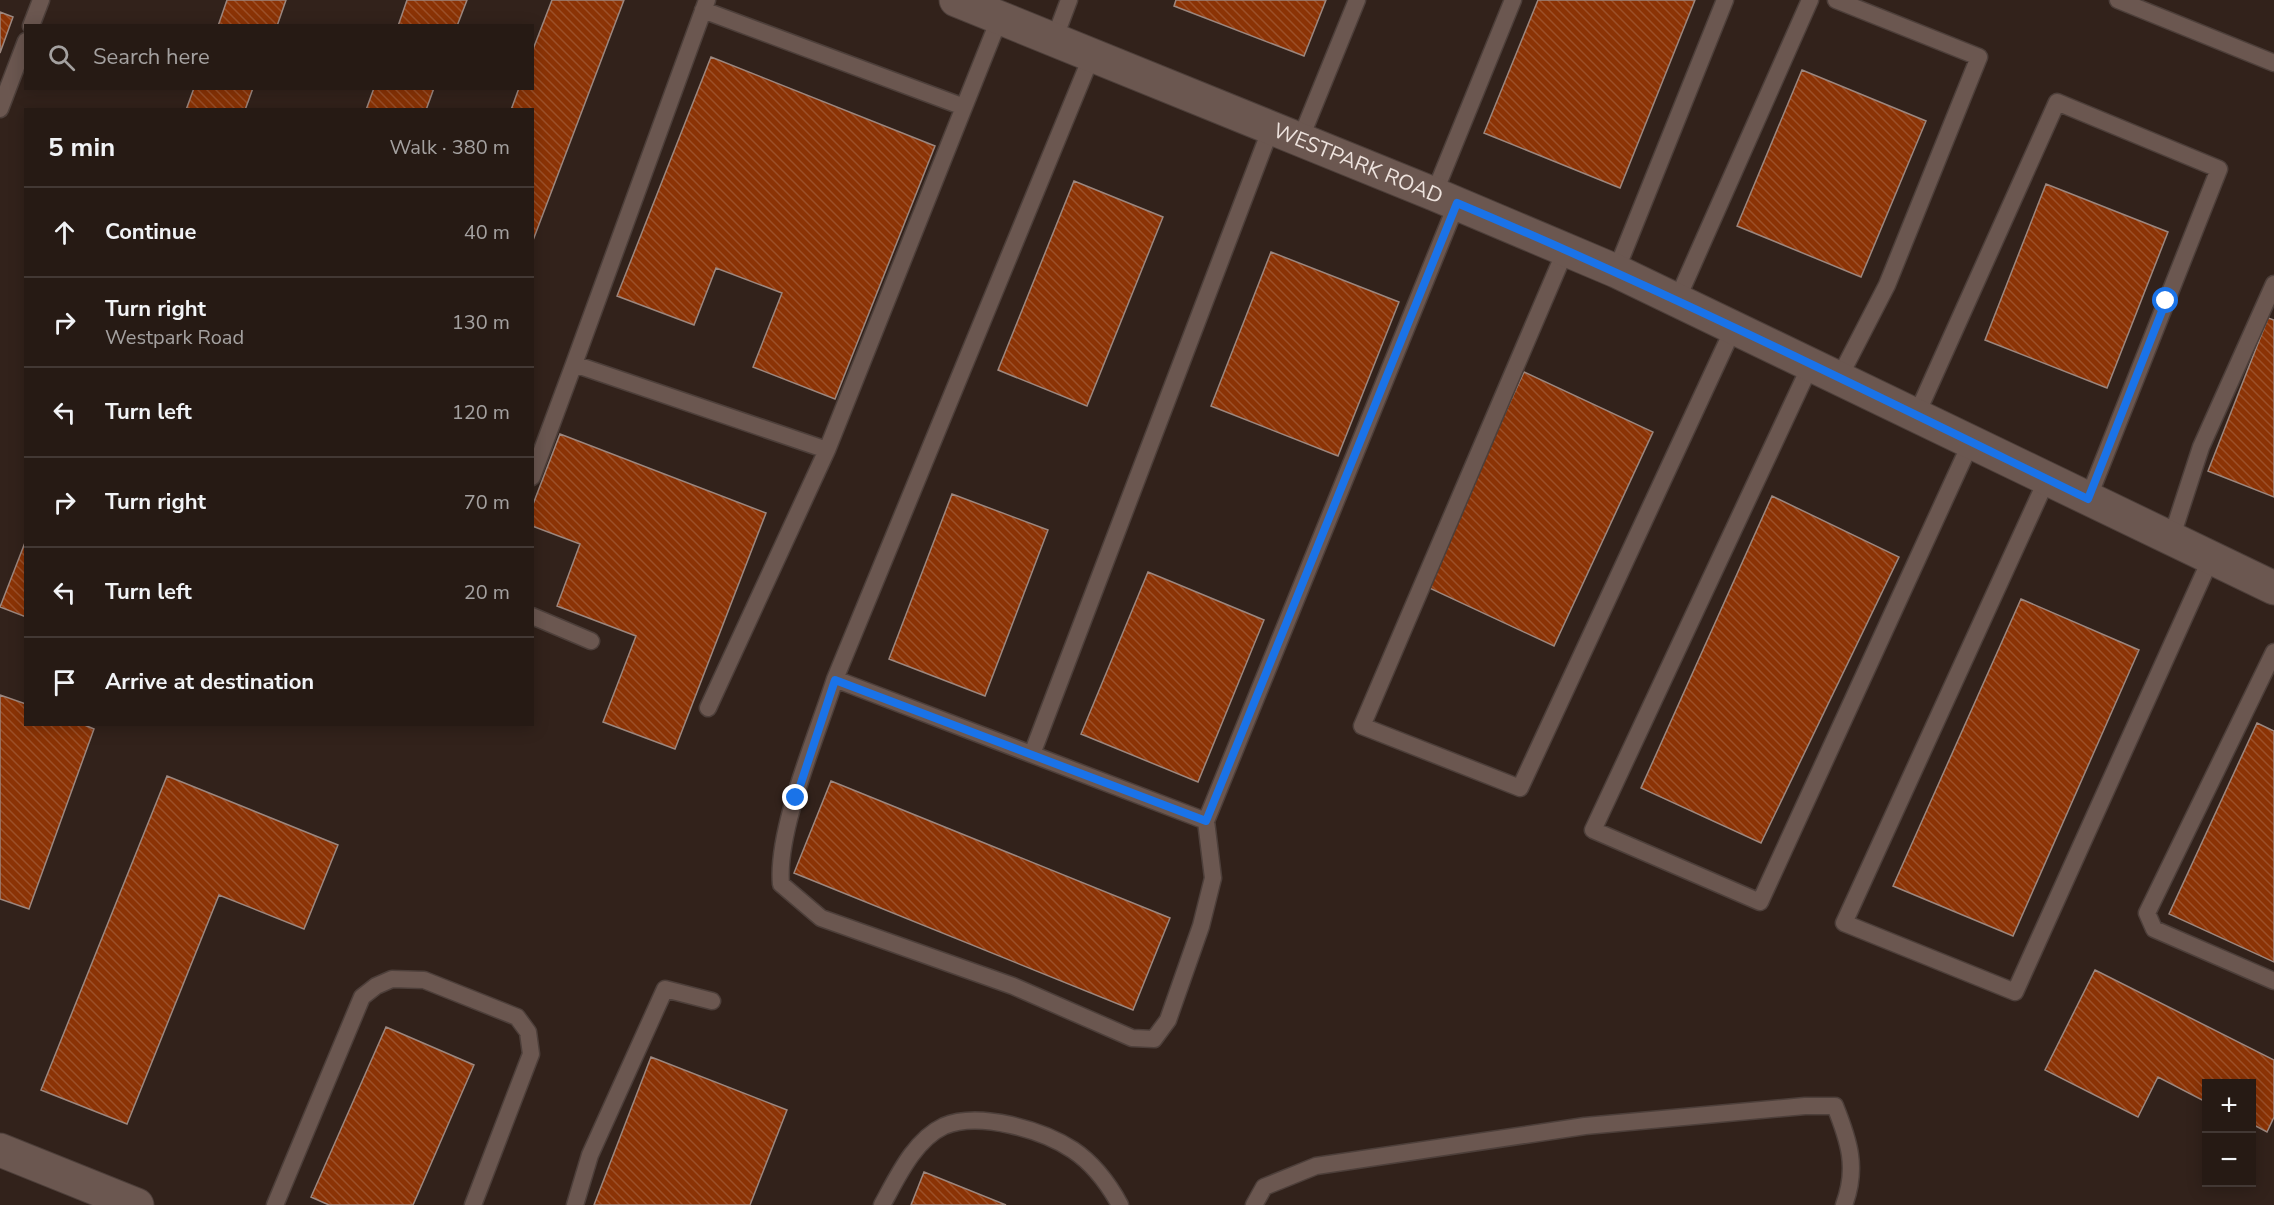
<!DOCTYPE html>
<meta charset="utf-8">
<style>
body{margin:0;font-family:"Nunito Sans",sans-serif;background:#322722;color:#f1f3f6}
.controls{position:absolute;right:18px;bottom:18px;display:grid;overflow:hidden;border-radius:0px;box-shadow:0 3px 15px #0003}
.controls button{width:54px;height:54px;display:grid;place-items:center;padding:0;border:0;border-bottom:2px solid #423834;background:#261a14;color:#f1f3f6;font:30px sans-serif}
.stop{position:absolute;width:18px;height:18px;margin:-14px;border:4px solid #1a73e8;border-radius:50%;background:#fff}
.stop.end{background:#1a73e8;border-color:#fff;box-shadow:0 2px 6px #0008}
.list{margin:0;padding:0;list-style:none}
h2{display:flex;justify-content:space-between;align-items:center;height:78px;margin:0;padding:0 24px;font-size:26px}
h2 small{font-size:20px;font-weight:400;color:#a4a1a0}
.list li{display:grid;grid-template-columns:39px 1fr auto;gap:18px;align-items:center;box-sizing:border-box;height:90px;padding:0 24px;border-top:2px solid #423834}
.list b{display:block;font-size:22px;white-space:nowrap}
.list p{margin:0;font-size:20px;white-space:nowrap;color:#a4a1a0}
.list em{font-size:20px;font-style:normal;color:#a4a1a0}
.icon{flex:none;width:33px;height:33px;fill:none;stroke:currentColor;stroke-width:2;stroke-linecap:round;stroke-linejoin:round}
.map{position:relative;flex:none;width:2274px;height:1205px;overflow:hidden}
.search{position:absolute;background:#261a14;box-shadow:0 3px 15px #0003;left:24px;top:24px;width:510px;height:66px;display:flex;align-items:center;gap:15px;box-sizing:border-box;padding:0 21px;border-radius:0px;color:#a4a1a0;font-size:22px}
.panel{position:absolute;background:#261a14;box-shadow:0 3px 15px #0003;left:24px;top:108px;width:510px;height:618px;border-radius:0px}
.map>svg:first-child{display:block}
</style>
<div class="map">
<svg width="2274" height="1205" viewBox="0 0 2274 1205">
<defs>
<pattern id="building-back-hatch" width="6" height="6" patternUnits="userSpaceOnUse" patternTransform="scale(1.5)"><rect width="6" height="6" fill="#8b3305"/><path d="M-1 5l2 2M0 0l6 6M5-1l2 2" fill="none" stroke="#9c5029"/></pattern>
</defs>
<rect width="100%" height="100%" fill="#32221b"/>
<!-- building -->
<path fill="url(#building-back-hatch)" stroke="#9c877f" stroke-width="1.5" d="M227 0H286L277 26H218Z
M407 0H467L457 26H398Z
M552 0H624L532 243V110H511L519 88H532V52Z
M1176 0H1326L1304 56 1174 6Z
M1538 0H1695L1620 188 1484 133Z
M0 12 13 17 0 53Z
M711 57 935 146 835 399 753 367 782 293 716 268 694 325 617 296Z
M1802 70 1926 121 1861 277 1737 226Z
M194 88H253L245 110H186Z
M374 88H434L426 110H366Z
M1074 181 1163 217 1087 406 998 370Z
M2046 184 2168 232 2107 388 1985 340Z
M1271 252 1399 302 1338 456 1211 406Z
M2268 318 2274 320V497L2208 471Z
M1524 372 1653 432 1554 646 1425 586Z
M560 434 766 513 675 749 603 722 636 636 557 606 580 544 532 526V507Z
M952 494 1048 530 985 696 889 659Z
M1772 496 1899 557 1761 843 1641 788Z
M26 540V617L0 607Z
M1148 572 1264 620 1198 782 1081 734Z
M2021 599 2139 650 2013 936 1893 886Z
M0 695 26 704V724H82L94 729 29 909 0 899Z
M2257 723 2274 731V962L2169 914Z
M167 776 338 845 304 929 219 895 127 1124 41 1090Z
M831 781 1170 918 1133 1010 794 873Z
M2095 970 2274 1060V1117L2267 1132 2252 1124V1084H2206V1102L2158 1077 2138 1117 2045 1070Z
M386 1027 474 1065 413 1205H329L311 1197Z
M651 1057 787 1110 750 1205H594Z
M924 1172 1006 1205H911Z"/>
<g fill="none" stroke-linecap="round" stroke-linejoin="round">
<!-- service casing -->
<g stroke="#4d3f3a" stroke-width="19">
<path id="service" d="M707 0 574 364 827 450 1000 17
M1836 0 1979 57 1887 285 1839 378
M2118 0 2274 63
M703 10 964 107
M31 26 41 0
M1054 40 1069 0
M1092 55 835 679 1206 821 1457 203
M0 109 26 41
M1300 140 1357 0
M1434 194 1513 0
M1566 249 1362 726 1520 788 1734 327
M1616 271 1725 0
M1677 300 1810 0
M1811 364 1593 830 1760 902 1972 440
M1916 416 2057 102 2219 169 2088 499
M532 477 574 364
M2047 479 1844 923 2015 992 2211 558
M2171 539 2201 447 2274 284
M532 616 591 641
M2274 652 2147 913 2154 929 2274 981
M835 679C818 733 776 830 781 884L821 918 1013 986 1132 1038 1154 1039 1168 1020 1201 926 1213 878 1206 821
M708 708 827 450
M1032 754 1271 128
M275 1205 362 997 376 986 392 979 424 980 517 1017 528 1032 531 1054 473 1205
M575 1205 590 1155 665 989 712 1001
M882 1205C897 1178 914 1140 944 1126 979 1111 1043 1130 1073 1150 1094 1164 1108 1183 1120 1205
M1254 1205 1264 1187 1316 1166 1585 1126 1805 1106H1835C1849 1141 1858 1168 1844 1205"/>
</g>
<!-- minor casing -->
<g stroke="#4d3f3a" stroke-width="35">
<g id="minor">
<path id="s1" d="M956 0 1434 194 1616 271 2274 588"/>
<path d="M0 1150 137 1205"/>
</g>
</g>
<!-- service -->
<use href="#service" stroke="#6b5750" stroke-width="16"/>
<!-- minor -->
<use href="#minor" stroke="#6b5750" stroke-width="33"/>
</g>
<g fill="none" stroke-linecap="round" stroke-linejoin="round">
<!-- route -->
<path stroke="#1a73e8" stroke-width="8" d="M796 798 835 680 1206 821 1457 203C1671 293 1879 397 2088 499L2166 301"/>
</g>
<g text-anchor="middle" stroke-width="6" stroke-linejoin="round" paint-order="stroke">
<!-- street labels -->
<g font-size="21" fill="#ede2dd" stroke="#281812">
<text dy="7" stroke="none"><textPath href="#s1" startOffset="434">WESTPARK ROAD</textPath></text>
</g>
</g>
</svg>
<div class="controls">
<button>+</button>
<button>−</button>
</div>
<div class="stop" style="left:2166px;top:301px"></div>
<div class="stop end" style="left:796px;top:798px"></div>
<div class="search"><svg class="icon" aria-label="search" viewBox="0 0 24 24"><circle cx="10" cy="10" r="6"/><path d="M15 15l6 6"/></svg>Search here</div>
<section class="panel">
<h2>5 min<small>Walk · 380 m</small></h2>
<ul class="list">
<li><svg class="icon" aria-label="ahead" viewBox="0 0 24 24"><path d="M12 20V5M6 11l6-6 6 6"/></svg><div><b>Continue</b></div><em>40 m</em></li>
<li><svg class="icon" aria-label="right" viewBox="0 0 24 24"><path d="M7 20v-9h11M14 6l5 5-5 5"/></svg><div><b>Turn right</b><p>Westpark Road</p></div><em>130 m</em></li>
<li><svg class="icon" aria-label="left" viewBox="0 0 24 24"><path d="M17 20v-9H6M10 6l-5 5 5 5"/></svg><div><b>Turn left</b></div><em>120 m</em></li>
<li><svg class="icon" aria-label="right" viewBox="0 0 24 24"><path d="M7 20v-9h11M14 6l5 5-5 5"/></svg><div><b>Turn right</b></div><em>70 m</em></li>
<li><svg class="icon" aria-label="left" viewBox="0 0 24 24"><path d="M17 20v-9H6M10 6l-5 5 5 5"/></svg><div><b>Turn left</b></div><em>20 m</em></li>
<li><svg class="icon" aria-label="arrive" viewBox="0 0 24 24"><path d="M6 21V4h12l-3 4 3 4H6"/></svg><div><b>Arrive at destination</b></div></li>
</ul>
</section>
</div>
